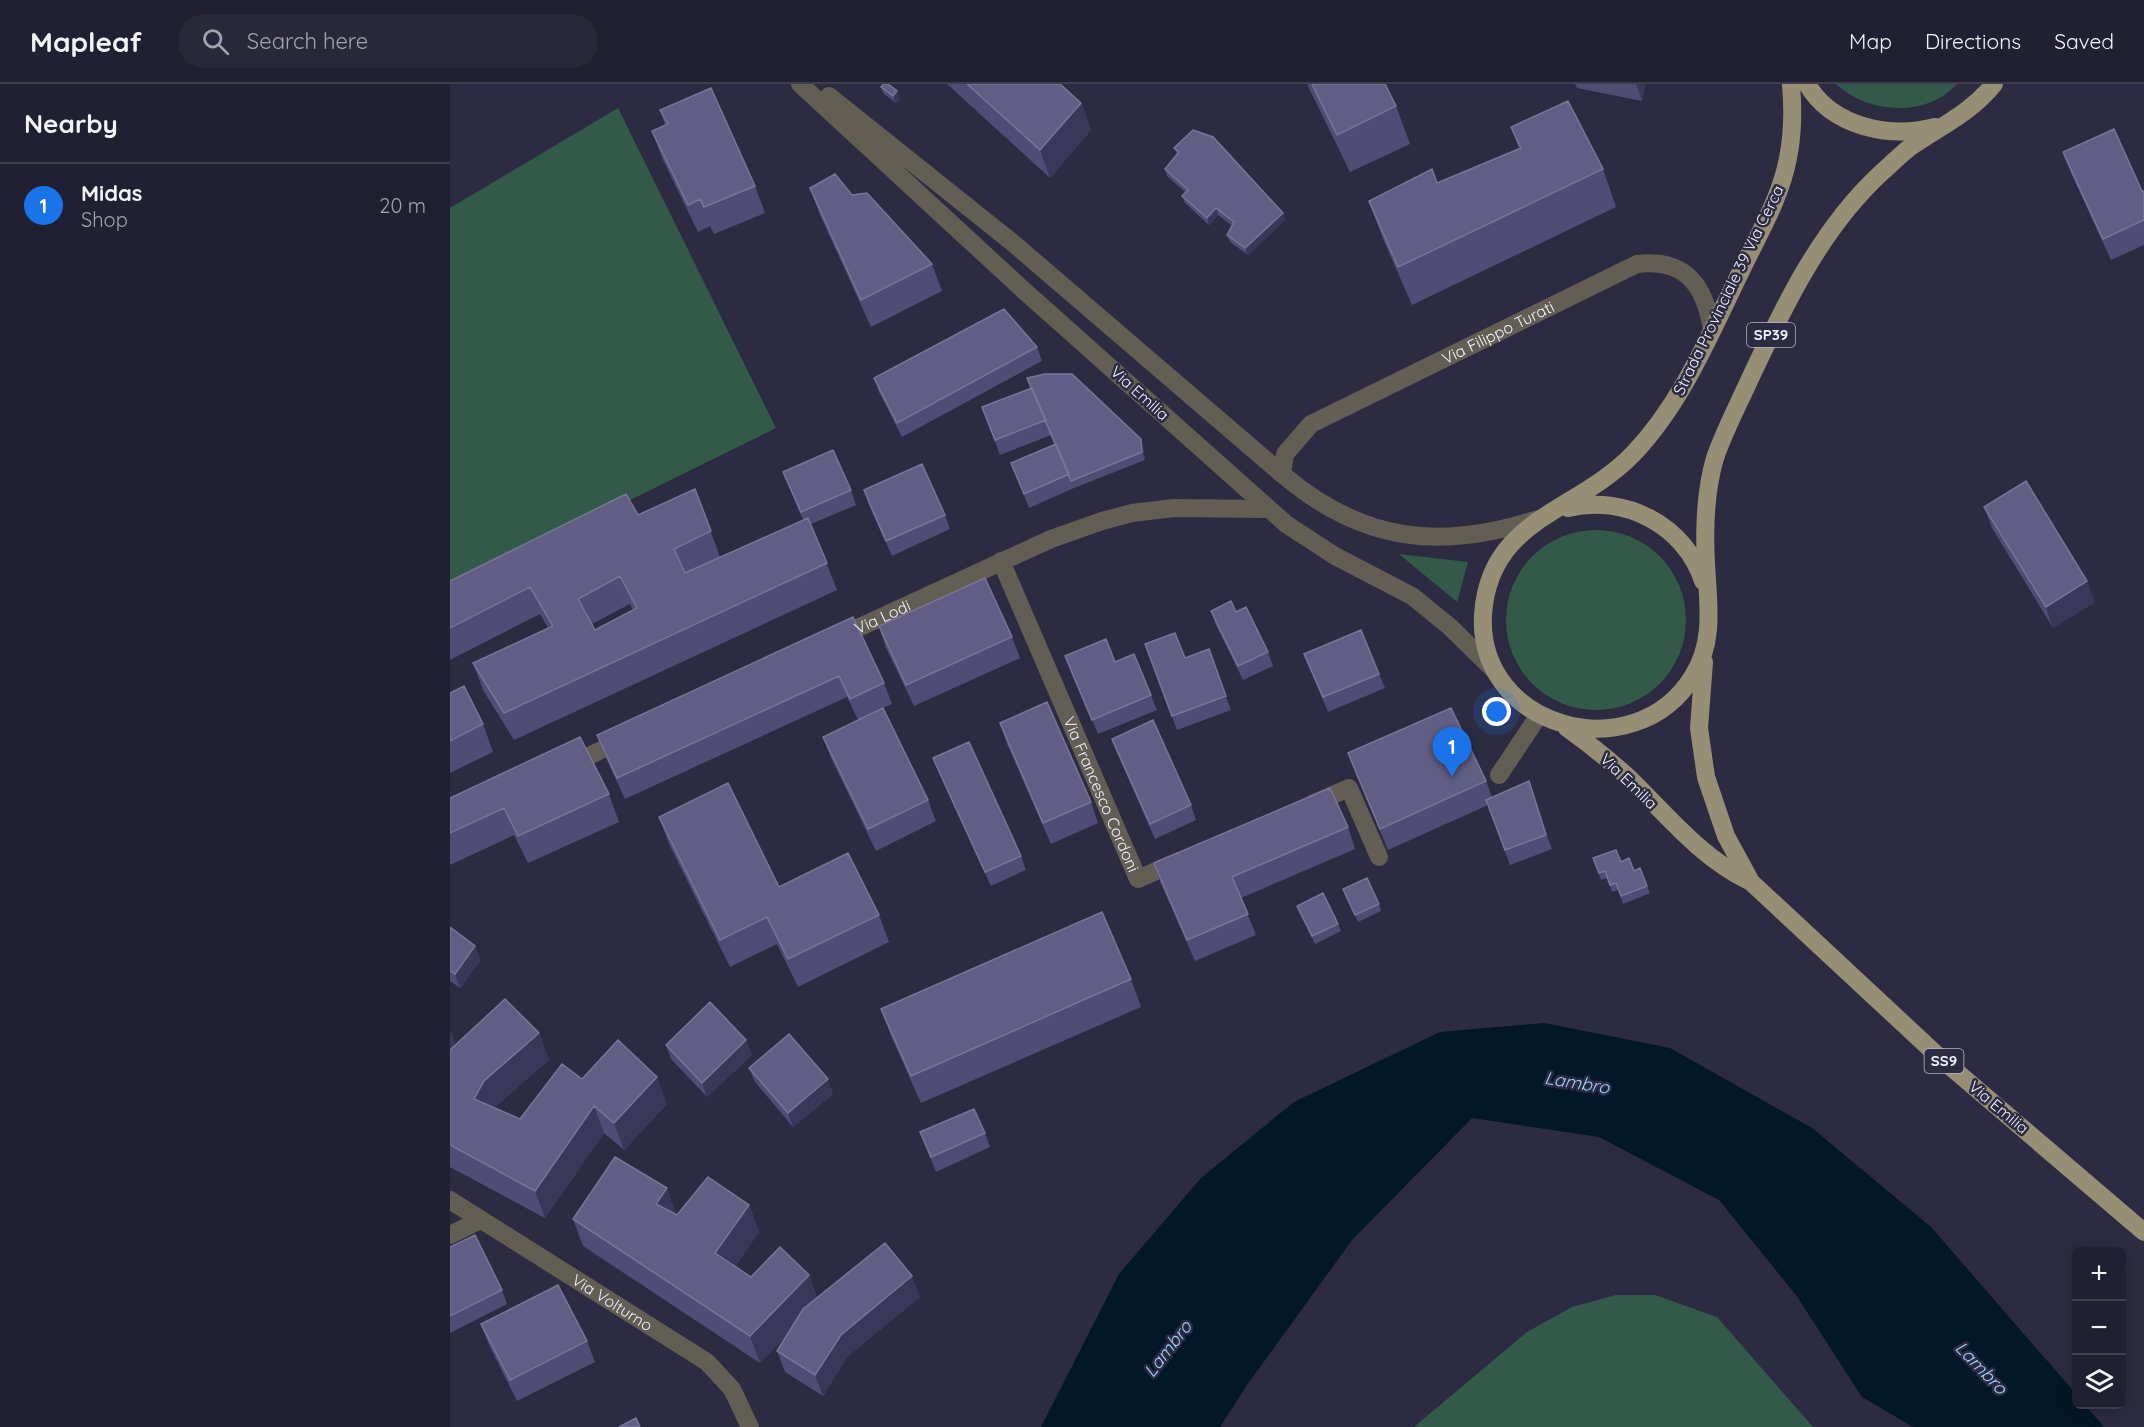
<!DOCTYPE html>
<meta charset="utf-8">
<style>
body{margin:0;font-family:Quicksand,sans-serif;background:#29283a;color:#f1f3f6}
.controls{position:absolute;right:18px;bottom:18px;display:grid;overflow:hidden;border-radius:9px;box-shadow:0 3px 15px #0003}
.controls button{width:54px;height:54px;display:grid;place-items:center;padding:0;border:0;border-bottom:2px solid #3e3e4d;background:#212032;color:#f1f3f6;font:30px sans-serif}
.you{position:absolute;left:1047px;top:628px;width:21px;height:21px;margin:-15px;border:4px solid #fff;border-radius:50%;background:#1a73e8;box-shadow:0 0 0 9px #1a73e833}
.badge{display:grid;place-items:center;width:39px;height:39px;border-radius:50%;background:#1a73e8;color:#fff;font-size:20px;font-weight:700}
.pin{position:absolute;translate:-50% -50px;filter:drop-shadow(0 2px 3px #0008)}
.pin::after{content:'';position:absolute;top:32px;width:21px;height:18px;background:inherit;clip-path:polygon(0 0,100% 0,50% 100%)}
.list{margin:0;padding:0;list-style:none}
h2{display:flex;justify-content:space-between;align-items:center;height:78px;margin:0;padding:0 24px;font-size:26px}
h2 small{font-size:20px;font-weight:400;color:#a2a3ac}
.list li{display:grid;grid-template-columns:39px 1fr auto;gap:18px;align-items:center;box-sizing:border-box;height:84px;padding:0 24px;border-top:2px solid #3e3e4d}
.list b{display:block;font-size:22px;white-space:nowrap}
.list p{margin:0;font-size:20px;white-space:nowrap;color:#a2a3ac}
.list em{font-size:20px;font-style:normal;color:#a2a3ac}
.icon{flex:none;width:33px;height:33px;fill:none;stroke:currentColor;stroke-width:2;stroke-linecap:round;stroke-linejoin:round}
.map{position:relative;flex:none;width:1694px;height:1343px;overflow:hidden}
header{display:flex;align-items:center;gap:36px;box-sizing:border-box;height:84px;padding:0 30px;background:#212032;border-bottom:2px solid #3e3e4d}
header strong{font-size:28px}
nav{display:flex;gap:33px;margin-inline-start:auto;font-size:21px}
.search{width:420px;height:54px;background:#29283a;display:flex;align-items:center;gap:15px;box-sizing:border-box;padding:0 21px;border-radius:33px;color:#a2a3ac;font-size:22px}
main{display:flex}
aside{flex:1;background:#212032}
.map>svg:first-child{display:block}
</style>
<header>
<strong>Mapleaf</strong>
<div class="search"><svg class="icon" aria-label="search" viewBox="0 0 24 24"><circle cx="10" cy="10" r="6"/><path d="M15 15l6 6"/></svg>Search here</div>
<nav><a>Map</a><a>Directions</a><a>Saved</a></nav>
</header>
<main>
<aside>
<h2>Nearby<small></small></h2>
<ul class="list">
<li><span class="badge">1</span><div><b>Midas</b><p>Shop</p></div><em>20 m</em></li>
</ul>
</aside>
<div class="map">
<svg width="1694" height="1343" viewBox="0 0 1694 1343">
<rect width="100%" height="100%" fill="#2c2b42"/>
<!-- green -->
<path fill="#335a49" d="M1386 0H1507C1477 34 1418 30 1386 0Z
M168 24 326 344 0 505V124Z
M1056 536a90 90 0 1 1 180 0a90 90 0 1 1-180 0Z
M949 470 1018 478 1007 518Z
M1166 1211H1205L1267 1233 1363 1343H964L1077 1248 1122 1223Z"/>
<!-- water -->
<path fill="#021727" d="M1094 939 1220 964 1362 1044 1481 1143 1626 1310V1320L1635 1321 1654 1343H1463L1412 1313 1346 1211 1269 1116 1149 1053 1022 1034 902 1156 797 1301 770 1343H591L669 1190 751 1094 844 1018 990 948Z"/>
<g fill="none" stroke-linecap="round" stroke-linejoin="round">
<!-- service -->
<g stroke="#635e53" stroke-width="18">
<path id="s1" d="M832 390 835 370 861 340 1187 180C1236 174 1255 202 1262 246"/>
<path d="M1049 691 1089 631"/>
</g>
<!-- minor -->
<g stroke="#635e53" stroke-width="18">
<path id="s2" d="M551 477 688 795 729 777"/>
<path id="s3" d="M386 554 601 455 652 437 682 429 724 424 818 425"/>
<path d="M118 682 174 655"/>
<path d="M862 720 899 704 929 773"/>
<path id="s4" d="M0 1116 257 1278 282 1305 300 1343"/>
<path d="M0 1151 30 1136"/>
</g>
<!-- tertiary -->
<path stroke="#635e53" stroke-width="18" d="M350 0 569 202 836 440 885 472 962 512 999 542 1045 587
M379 12 563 159 832 390C912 458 990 467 1088 435"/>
<!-- primary -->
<path stroke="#978e76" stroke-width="18" d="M1341 0C1343 24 1343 50 1338 74 1331 113 1308 151 1291 187 1260 250 1232 319 1183 370 1126 429 1039 434 1033 531 1027 645 1185 687 1243 592 1265 557 1258 519 1256 480 1254 444 1255 408 1265 374 1274 348 1287 323 1298 299 1332 226 1369 147 1429 91 1439 82 1449 72 1459 64 1489 43 1521 29 1544 0
M1357 0C1382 43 1440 55 1485 43
M1118 424C1174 410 1235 441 1253 497
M1254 578 1249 644 1256 693 1276 752 1301 798 1488 972 1694 1148
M1117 644C1138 659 1158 675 1178 693 1216 730 1250 773 1299 797"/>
</g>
<!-- wall -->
<path fill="#4f4c75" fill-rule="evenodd" d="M497 0H610L631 19 641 46 600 94Z
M857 0H935L946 22 960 60 900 88Z
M1125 0H1195L1192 17 1127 4Z
M431 3 450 15 446 19 434 10Z
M210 26 305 102 315 129 264 150 260 142 248 148 212 74 202 47 215 41Z
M1061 43 1153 85 1166 123 962 221 933 155 919 117 982 85 987 99 1069 65Z
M724 64 833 129 835 136 798 171 780 158 777 151 782 142 768 131 759 141 735 119 732 112 735 108 717 92 715 85 727 70Z
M1613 68 1692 107H1694V161L1661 176 1621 89Z
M360 104 402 111 482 180 492 207 421 243 370 131Z
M587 263 592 277 452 353 429 308 424 294Z
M581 304 693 362 695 376 624 404 579 424 561 379 605 360 599 345 601 351 550 371 532 323Z
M333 388 401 406 406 421 361 440 387 506 64 656 33 606 23 579 98 544 90 530 0 576V497L188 431 245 405 270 473 353 436ZM180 520 183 526 145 546 142 540Z
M414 406 495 431 500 445 442 472 419 421Z
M1534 423 1645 518 1603 544 1542 444Z
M761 527 786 528 818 568 823 582 793 596 766 541Z
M403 533 434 599 442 620 433 624 478 716 486 737 426 767 381 674 373 653 408 636 397 613 175 715 155 672 147 651Z
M429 542 562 553 570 574 464 622 436 564Z
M695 560 735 574 759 565 781 626 727 646Z
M854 570 929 590 935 604 878 628Z
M615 572 665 578 701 611 707 626 648 650Z
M0 609 33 640 43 668 0 689Z
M550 639 641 718 648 739 601 760 557 660Z
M662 655 741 721 746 736 705 755 667 669Z
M898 669 1036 697 1042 713 1079 697 1102 765 1060 781 1038 721 938 766 906 690Z
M483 674 571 772 576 786 541 802 489 689Z
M159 710 169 738 78 779 64 751 0 781V714Z
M209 733 329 803 429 831 439 858 348 903 327 860 280 883 219 760Z
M898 743 905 765 791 814 806 851 745 877 711 800 704 779Z
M1143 774 1171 778 1184 787 1190 784 1200 809 1173 820 1168 806 1162 808 1157 794 1151 796Z
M893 805 929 820 931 827 908 838Z
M847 822 888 840 891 847 865 860Z
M0 843 31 876 10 904 0 897Z
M681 895 691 923 471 1019 441 952 431 925Z
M0 946 5 959 1 965 89 949 99 976 44 1024 70 1035 132 995 217 1020 174 1066 154 1049 95 1134 0 1083Z
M296 956 302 971 257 1013 221 975 216 961Z
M299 984 383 1010 343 1043 305 998Z
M470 1048 535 1049 540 1063 486 1088Z
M299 1121 309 1148 285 1182 301 1193 359 1191 367 1214 470 1213 398 1272 373 1312 335 1288 327 1267 337 1251 310 1279 133 1162 123 1135 226 1131Z
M0 1163 52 1206 57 1220 0 1249Z
M31 1240 137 1257 145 1278 67 1317 39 1261Z"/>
<!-- shaded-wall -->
<path fill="#3a375b" d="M1186 0H1195L1192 17Z
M447 7 450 15 446 19 443 12Z
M631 19 641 46 600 94 590 66Z
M766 124 768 131 759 141 757 134Z
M833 129 835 136 798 171 795 164Z
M691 355 693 362 695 376 692 368Z
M1637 497 1645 518 1603 544 1596 523Z
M1079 697 1085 712 1102 765 1096 751Z
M25 862 31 876 10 904 5 890Z
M0 946 5 959 0 967Z
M89 949 99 976 44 1024 24 1015 34 997Z
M296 956 302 971 257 1013 252 999Z
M207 993 217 1020 174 1066 164 1039Z
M378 995 383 1010 343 1043 338 1029Z
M144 1022 154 1049 95 1134 85 1107Z
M217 1104 227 1131 206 1120Z
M299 1121 309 1148 275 1196 265 1169Z
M359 1191 368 1218 310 1279 300 1252Z
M462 1192 470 1213 398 1272 373 1312 365 1291 391 1251Z"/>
<!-- building -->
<path fill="#615d84" stroke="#787597" stroke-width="1.5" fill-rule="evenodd" d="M434 0H438L447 7 443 12 431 3Z
M517 0H610L631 19 590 66Z
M862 0H935L946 22 887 51Z
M261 4 305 102 254 123 250 115 238 121 202 47 218 40 210 26Z
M1118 17 1153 85 948 183 919 117 982 85 987 99 1071 64 1061 43Z
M1664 45 1692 107H1694V136L1653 155 1613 68Z
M743 46 763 53 833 129 795 164 777 151 784 138 766 124 757 134 732 112 738 106 715 85 729 68 724 64Z
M385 90 402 111 417 109 482 180 411 216 360 104Z
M554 225 587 263 447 339 424 294Z
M595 290H622L691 355 692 368 621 397 577 294Z
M582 304 596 336 545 356 532 323Z
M606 360 619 390 574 410 561 379Z
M383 366 401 406 351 428 333 388Z
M472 380 495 431 436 457 414 406Z
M1576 397 1637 497 1596 523 1534 423Z
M245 405 261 447 224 465 235 489 358 434 377 479 54 629 23 579 103 542 80 503 0 544V497L176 410 188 431ZM170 492 187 524 145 546 128 515Z
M535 494 562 553 456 601 429 542Z
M781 517 786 528 796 523 818 568 788 582 761 527Z
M403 533 434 599 400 615 389 592 167 694 147 651Z
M911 546 929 590 873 613 854 570Z
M725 549 735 574 759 565 776 612 722 632 695 560Z
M656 555 665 578 684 570 701 611 642 636 615 572Z
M14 602 33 640 0 657V609Z
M597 618 641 718 593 739 550 639Z
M433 624 478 716 418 745 373 653Z
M1001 624 1036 697 930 745 898 669Z
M703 636 741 721 700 740 662 655Z
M130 653 159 710 68 752 54 724 0 749V714Z
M519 658 571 772 535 788 483 674Z
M1079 697 1096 751 1055 766 1036 716Z
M278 699 329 803 398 769 429 831 338 875 317 833 270 856 209 733Z
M880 704 898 743 782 793 798 830 737 856 704 779Z
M1166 766 1171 778 1179 774 1184 787 1190 784 1197 802 1171 812 1166 799 1160 801 1155 787 1149 789 1143 774Z
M917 794 929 820 905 831 893 805Z
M873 809 888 840 862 852 847 822Z
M652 828 681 895 461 992 431 925Z
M0 843 25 862 5 890 0 887Z
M55 915 89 949 34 997 24 1015 70 1035 112 980 132 995 168 956 207 993 164 1039 144 1022 85 1107 0 1061V966Z
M260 918 296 956 252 999 216 961Z
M339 950 378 995 338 1029 299 984Z
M524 1025 535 1049 481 1073 470 1048Z
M165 1073 217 1104 206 1120 227 1131 258 1093 299 1121 265 1169 301 1193 330 1163 359 1191 300 1252 123 1135Z
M25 1151 52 1206 0 1232V1163Z
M435 1159 462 1192 391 1251 365 1291 327 1267 353 1225Z
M108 1201 137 1257 60 1296 31 1240Z
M186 1334 190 1343H169Z"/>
<g text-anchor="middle" stroke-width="5" stroke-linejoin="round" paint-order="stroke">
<!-- shield labels -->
<g fill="#2c2b42" stroke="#b7b6c6" stroke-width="1.5">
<rect x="1297" y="239" width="48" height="24" rx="4.5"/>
<rect x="1474.5" y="965" width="39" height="24" rx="4.5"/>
</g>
<g font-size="15" font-weight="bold" fill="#f2f2fe">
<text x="1321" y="256">SP39</text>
<text x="1494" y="982">SS9</text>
</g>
<!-- street labels -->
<g font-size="16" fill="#f2f2fe" stroke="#2c2b42">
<text transform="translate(1278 206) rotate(-64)" y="6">Strada Provinciale 39 Via Cerca</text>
<text dy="6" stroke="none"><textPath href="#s1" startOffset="268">Via Filippo Turati</textPath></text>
<text transform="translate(690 309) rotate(42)" y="6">Via Emilia</text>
<text dy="6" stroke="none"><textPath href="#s3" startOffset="51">Via Lodi</textPath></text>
<text transform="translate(1179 697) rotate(44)" y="6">Via Emilia</text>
<text dy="6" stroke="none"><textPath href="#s2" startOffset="254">Via Francesco Cordoni</textPath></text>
<text transform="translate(1549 1023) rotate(40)" y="6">Via Emilia</text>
<text dy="6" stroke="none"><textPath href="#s4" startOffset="192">Via Volturno</textPath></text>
</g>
<!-- water labels -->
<g font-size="18" font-style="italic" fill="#9dd3fe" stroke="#2c2b42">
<text transform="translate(1127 999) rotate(9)" y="6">Lambro</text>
<text transform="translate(718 1265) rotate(-52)" y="6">Lambro</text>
<text transform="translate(1531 1284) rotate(46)" y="6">Lambro</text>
</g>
</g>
</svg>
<div class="controls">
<button>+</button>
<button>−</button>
<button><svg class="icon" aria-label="layers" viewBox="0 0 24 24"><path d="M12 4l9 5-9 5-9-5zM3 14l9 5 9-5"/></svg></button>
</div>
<div class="you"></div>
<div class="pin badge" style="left:1002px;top:693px">1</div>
</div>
</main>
